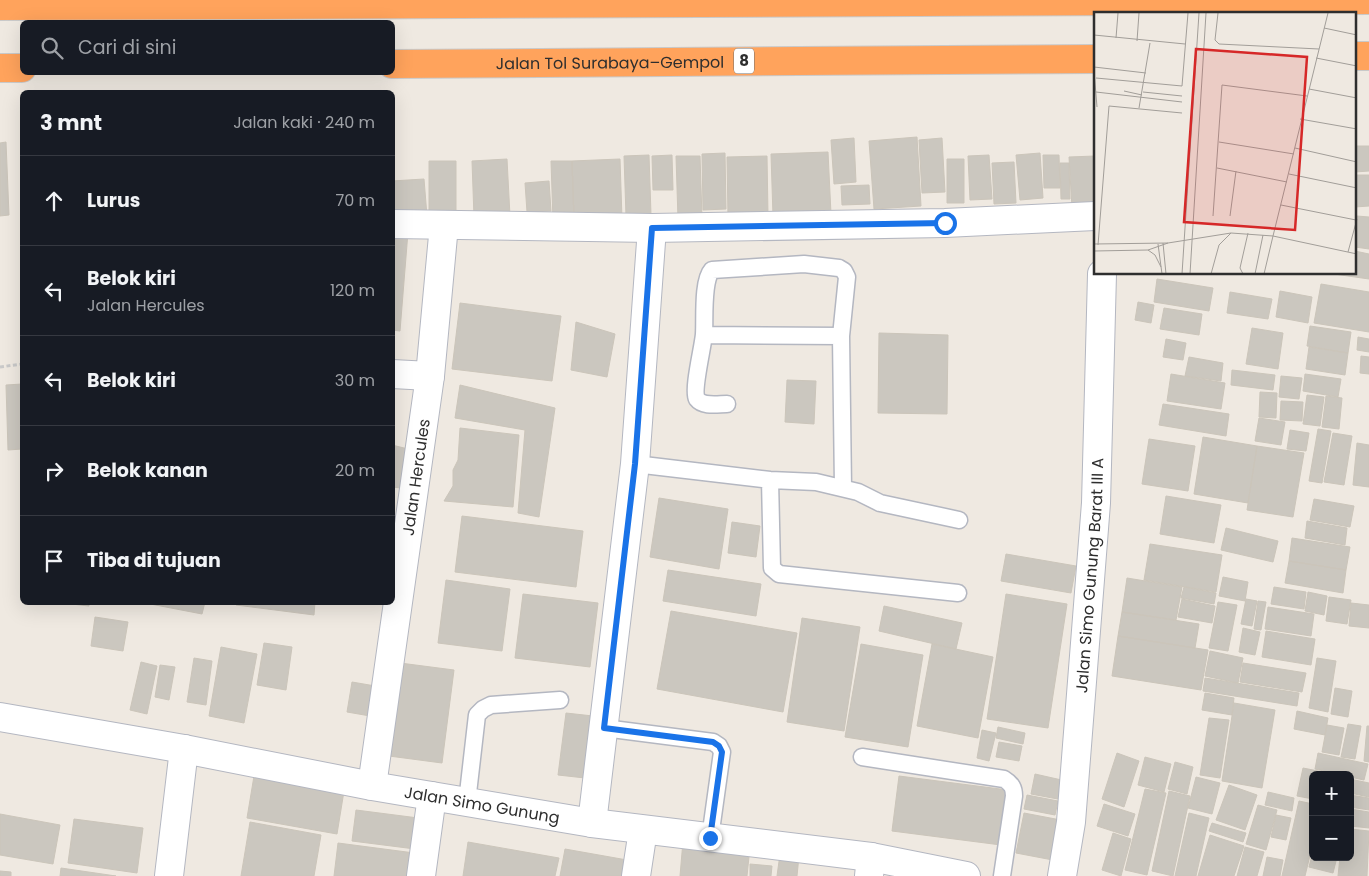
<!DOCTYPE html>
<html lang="id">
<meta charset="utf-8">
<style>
body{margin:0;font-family:Poppins,sans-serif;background:#20242c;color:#f1f3f6}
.controls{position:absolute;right:15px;bottom:15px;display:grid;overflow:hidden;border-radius:8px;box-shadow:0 5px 20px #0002}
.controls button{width:45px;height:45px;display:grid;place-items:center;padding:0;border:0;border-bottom:1px solid #363941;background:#171b24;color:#f1f3f6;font:25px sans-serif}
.stop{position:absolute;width:15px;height:15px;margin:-11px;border:4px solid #1a73e8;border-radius:50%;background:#fff}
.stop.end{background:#1a73e8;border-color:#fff;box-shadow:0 1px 5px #0008}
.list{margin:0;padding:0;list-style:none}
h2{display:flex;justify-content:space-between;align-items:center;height:65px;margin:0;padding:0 20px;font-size:21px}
h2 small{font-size:16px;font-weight:400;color:#9ea1a6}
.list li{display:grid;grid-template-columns:32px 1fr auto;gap:15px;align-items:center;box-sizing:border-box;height:90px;padding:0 20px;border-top:1px solid #363941}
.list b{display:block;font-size:19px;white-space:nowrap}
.list p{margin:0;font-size:16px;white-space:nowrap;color:#9ea1a6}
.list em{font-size:16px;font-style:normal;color:#9ea1a6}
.icon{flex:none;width:28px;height:28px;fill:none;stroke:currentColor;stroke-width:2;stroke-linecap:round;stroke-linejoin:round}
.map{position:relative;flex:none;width:1369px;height:876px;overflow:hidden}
.search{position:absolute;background:#171b24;box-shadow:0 5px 20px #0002;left:20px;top:20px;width:375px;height:55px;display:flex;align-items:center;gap:12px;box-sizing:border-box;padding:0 18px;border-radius:8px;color:#9ea1a6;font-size:19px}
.panel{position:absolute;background:#171b24;box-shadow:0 5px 20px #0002;left:20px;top:90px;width:375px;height:515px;border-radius:8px}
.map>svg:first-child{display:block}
</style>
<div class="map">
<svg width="1369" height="876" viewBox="0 0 1369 876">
<rect width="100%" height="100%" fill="#efe9e1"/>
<!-- building -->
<path fill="#cbc7bf" stroke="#cbc5ba" d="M917 137 921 206 874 209 869 141Z
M854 138 856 182 834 184 831 140Z
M942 138 945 192 922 193 919 140Z
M6 142 9 215 0 216V143Z
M21 146H22V209Z
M1355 146H1369V171L1355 172Z
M828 152 831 214 773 216 771 154Z
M725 153 726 209 703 210 702 154Z
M1040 153 1043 198 1020 200 1016 155Z
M649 155 651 215 626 216 624 156Z
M672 155 673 190H653L652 156Z
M989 155 992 199 970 200 968 156Z
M1043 155H1059L1060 188H1044Z
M676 156H700L702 218 678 219Z
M767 156 768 216 728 217 727 157Z
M1095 156V206L1072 208 1069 157Z
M507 159 510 216 474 217 472 161Z
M620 159 622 219 574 220 572 161Z
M947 159H964V203H947Z
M429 161H456V222H429Z
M551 161H572L574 220 553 221Z
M1014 162 1016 203 994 204 992 163Z
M1060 163H1069L1070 199H1061Z
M1355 175H1369V206L1355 207Z
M424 179 427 216 392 218V181Z
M549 181 551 211 527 212 525 183Z
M869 185 870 204 842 205 841 186Z
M1357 216 1369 217V249L1355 247Z
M392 231 408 232 400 331 392 330Z
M1355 251 1369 254V279L1334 274H1355Z
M1157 279 1213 288 1209 311 1154 302Z
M1321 284 1369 292V332L1314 323Z
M1280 291 1312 297 1308 323 1276 317Z
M1230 292 1272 299 1268 319 1227 313Z
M1138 302 1154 305 1151 323 1135 320Z
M460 303 561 316 552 381 452 369Z
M1164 308 1202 314 1199 335 1160 329Z
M576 322 615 334 607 377 571 370Z
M1310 326 1351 332 1348 353 1307 346Z
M1252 328 1283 333 1278 369 1246 364Z
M879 333 948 335 947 414 878 413Z
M1358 337 1369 339V352L1357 350Z
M1166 339 1186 343 1183 360 1163 357Z
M1309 347 1348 353 1345 375 1306 369Z
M1361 356 1369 357V374L1360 373Z
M1189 357 1223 363 1221 381 1185 376Z
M1232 370 1275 375 1273 390 1231 385Z
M1171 374 1225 383 1221 409 1167 401Z
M1305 374 1341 379 1338 397 1303 391Z
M1281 376 1302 378 1299 399 1279 397Z
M787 380 816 381 814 424 785 422Z
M22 384V449L8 450 6 385Z
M460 385 555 408 539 517 518 513 525 430 455 418Z
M1260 392 1277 393 1276 418 1259 417Z
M1307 395 1324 397 1320 426 1303 424Z
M1326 396 1342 398 1339 429 1322 427Z
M1281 401 1303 402 1302 421 1280 420Z
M1163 404 1229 414 1226 436 1159 425Z
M1259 418 1285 422 1281 445 1255 441Z
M460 428 519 435 513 507 444 501 453 486V470L458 460Z
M1318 429 1331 431 1322 483 1309 481Z
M1290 430 1309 433 1306 451 1287 449Z
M1333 433 1352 436 1344 485 1324 482Z
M1203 437 1257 446 1248 503 1194 494Z
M1149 439 1195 446 1188 491 1142 484Z
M1357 443 1369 445V487L1353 485Z
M392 445 408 449 401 488 392 487Z
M1257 446 1304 453 1293 517 1247 510Z
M1166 496 1221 505 1214 543 1160 534Z
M659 498 728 509 719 569 650 557Z
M1314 499 1354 506 1350 527 1310 520Z
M462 516 583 531 576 587 455 572Z
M1307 521 1347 528 1345 545 1305 538Z
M732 522 760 526 756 557 728 553Z
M1226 528 1278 541 1273 562 1221 550Z
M1292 538 1350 547 1346 570 1289 561Z
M1150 544 1222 555 1216 592 1144 580Z
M1006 554 1076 566 1071 593 1001 581Z
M1289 561 1346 570 1343 593 1285 583Z
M668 570 761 584 756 616 663 601Z
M1223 577 1248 582 1245 601 1219 596Z
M1127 578 1182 587 1176 620 1122 612Z
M446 580 510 589 502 651 438 643Z
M1184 587 1216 593 1214 604 1181 598Z
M1274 587 1306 592 1304 609 1271 604Z
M1308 592 1327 596 1324 615 1305 611Z
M523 594 598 603 590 667 515 658Z
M1006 594 1067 604 1048 728 987 719Z
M1329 597 1351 600 1347 624 1326 621Z
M1182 599 1215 606 1212 623 1178 617Z
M1246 599 1257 601 1252 626 1241 624Z
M1258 601 1266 602 1261 630 1254 629Z
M54 602H89V606Z
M140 602H205L202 614Z
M236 602H315L314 615 236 605Z
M1218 602 1237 605 1228 651 1209 648Z
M1351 603 1369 605V628L1349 626Z
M884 606 962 623 956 649 879 631Z
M1268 607 1314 614 1311 636 1265 629Z
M671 611 797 633 783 712 657 689Z
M1122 612 1199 624 1195 648 1118 636Z
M95 617 128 622 123 651 91 646Z
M802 618 860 627 844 731 787 722Z
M1243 628 1260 632 1255 655 1239 652Z
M1266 631 1315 639 1311 665 1262 657Z
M1118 636 1208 650 1201 690 1112 676Z
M264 643 292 647 286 690 257 685Z
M861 644 923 655 908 747 845 737Z
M932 644 993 657 978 738 917 726Z
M221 647 257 654 244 723 209 716Z
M1210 651 1243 658 1238 683 1205 676Z
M194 658 212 661 206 705 187 702Z
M1317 658 1336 661 1328 712 1309 708Z
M141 662 157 666 147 714 130 710Z
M400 663 454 670 442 763 389 756Z
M1243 663 1306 673 1302 692 1240 682Z
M160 665 175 667 169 700 155 697Z
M1205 678 1299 693 1297 706 1203 691Z
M352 682 381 687 376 717 347 712Z
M1335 688 1352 691 1348 717 1331 714Z
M1205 693 1234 698 1232 715 1202 710Z
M1234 703 1275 710 1262 788 1222 781Z
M1297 711 1328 718 1325 735 1294 729Z
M566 713 602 717 594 779 558 775Z
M1209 718 1229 720 1220 778 1200 775Z
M1348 724 1361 726 1355 759 1341 757Z
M1327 725 1344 728 1339 755 1322 752Z
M1367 726H1369V762L1364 761Z
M998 727 1025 733 1023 744 996 738Z
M982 730 996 733 989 761 977 758Z
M999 742 1022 746 1019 761 996 757Z
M1117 753 1139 761 1124 807 1102 799Z
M1318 753 1368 764 1364 780 1350 777V775H1341L1315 769Z
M1145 757 1171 764 1164 792 1138 785Z
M1175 762 1193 767 1187 794 1168 789Z
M1303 768 1328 773V775H1313V799L1297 796Z
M255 770 345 785 337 834 247 818Z
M1035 774 1066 781 1063 800 1031 794Z
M899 776 1008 790 1001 845 892 831Z
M1196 777 1220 783 1212 814 1188 808Z
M1350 779 1369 783V797L1350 793Z
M1229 785 1257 795 1245 830 1216 820Z
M1145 789 1166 793 1147 875 1125 870Z
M1169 791 1190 796 1173 876 1152 871Z
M1268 792 1294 798 1292 811 1265 805Z
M1027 795 1058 801 1055 815 1024 809Z
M1350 795 1369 798V810L1350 807Z
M1299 801 1313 804V843L1305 876H1282Z
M1104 804 1135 814 1128 836 1097 826Z
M1258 805 1277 810 1266 850 1246 844Z
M1350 809 1369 812V828L1350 826Z
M356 810 426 819 423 850 352 841Z
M1024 813 1066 821 1058 861 1016 853Z
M1189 813 1209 818 1196 876H1175Z
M0 814 60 825 53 864 0 855Z
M1276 815 1291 818 1286 840 1271 837Z
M74 819 143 828 137 873 68 863Z
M250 822 321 835 314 876H241Z
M1212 823 1246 833 1243 842 1209 831Z
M1350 829 1369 831 1367 876H1338L1340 857H1350Z
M1113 833 1131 839 1121 876 1102 870Z
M1210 835 1244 846 1234 876H1198Z
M683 841 750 847 747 876H680Z
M468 842 559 858 555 876H463Z
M338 843 422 854 419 876H334Z
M1245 847 1264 852 1257 876H1237Z
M565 849 627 860 624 876H560Z
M1313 851V857H1337L1333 873 1309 867Z
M780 854 799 856 797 876H777Z
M1267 857 1283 860 1280 876H1263Z
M750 864 772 866 771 876H750Z
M61 868 116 876H60Z
M0 871 11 872V876H0Z"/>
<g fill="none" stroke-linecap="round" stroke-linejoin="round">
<!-- lane casing -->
<g stroke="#b4b7c1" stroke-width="19">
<path id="lane" d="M704 335 841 336
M727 404C718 404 703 407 697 399 692 390 703 347 704 334 705 319 702 281 712 270L804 264 839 268 844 271 847 277 841 336 843 488
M635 464 770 480 816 482 858 492 880 503 959 520
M770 480 772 568 779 574 958 593
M604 728 713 742 719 746 722 752 710 838
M862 757 1004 779C1012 784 1014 788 1014 796L1002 876
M467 802 477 715 483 709 491 705 560 700"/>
</g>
<!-- street casing -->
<g stroke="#b4b7c1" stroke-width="30">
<g id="street">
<path d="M392 224 652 228 945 223 1095 216"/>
<path d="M392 374 430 376"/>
<path id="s1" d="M372 786 430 376 444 225"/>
<path d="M592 823 635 464 652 228"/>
<path d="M169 876 184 749"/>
<path d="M421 876 432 796"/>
<path d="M636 876 643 830"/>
<path d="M869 876 871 857"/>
<path id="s2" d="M1062 876 1071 822 1096 503 1102 274"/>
</g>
</g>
<!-- secondary casing -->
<g stroke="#b4b7c1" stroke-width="30">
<g id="secondary">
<path id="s3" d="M0 717 184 749 372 786 592 823 871 857 966 876"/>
</g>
</g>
<!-- highway casing -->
<g stroke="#c9c9c9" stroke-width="30">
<g id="highway">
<path d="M0 6 1369 0"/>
<path d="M1355 56H1369"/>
<path id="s4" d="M392 64 1095 59"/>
<path d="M0 68H22"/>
</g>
</g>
<!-- path -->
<path stroke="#c9c9c9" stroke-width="3" stroke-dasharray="4 2.5" stroke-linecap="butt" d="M0 367 22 364"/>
<!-- lane -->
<use href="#lane" stroke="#fff" stroke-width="16"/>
<!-- street -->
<use href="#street" stroke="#fff" stroke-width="28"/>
<!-- secondary -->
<use href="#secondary" stroke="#fff" stroke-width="28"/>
<!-- highway -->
<use href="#highway" stroke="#ffa35c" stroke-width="28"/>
</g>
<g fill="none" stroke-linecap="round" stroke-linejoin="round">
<!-- route -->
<path stroke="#1a73e8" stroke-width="6" d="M710 838 722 752 719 746 713 742 604 728 635 464 652 228 945 223"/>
</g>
<g text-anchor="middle" stroke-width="4" stroke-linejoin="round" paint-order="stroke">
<!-- shield labels -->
<rect fill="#fff" stroke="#6d6d6d" stroke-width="1" x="734" y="48.5" width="20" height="25" rx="4"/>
<g font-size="15" font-weight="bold" fill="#2e2e2e">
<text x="744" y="66">8</text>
</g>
<!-- street labels -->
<g font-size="16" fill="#2e2e2e" stroke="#fff">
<text dy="6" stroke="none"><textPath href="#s4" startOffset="218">Jalan Tol Surabaya–Gempol</textPath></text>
<text dy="6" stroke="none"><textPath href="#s1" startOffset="312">Jalan Hercules</textPath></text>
<text dy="6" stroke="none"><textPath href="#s2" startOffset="302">Jalan Simo Gunung Barat III A</textPath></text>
<text dy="6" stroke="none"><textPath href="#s3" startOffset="490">Jalan Simo Gunung</textPath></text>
</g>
</g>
<!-- overview -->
<g transform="translate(1094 12)">
<rect width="262" height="262" fill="#efe9e1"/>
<path fill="none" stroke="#a29e99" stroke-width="1" d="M124 1 121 28 125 32 225 37M230 16 263 23M0 23 91 32M22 26 24 1M43 29 45 1M222 46 263 54M0 55 52 61M0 59 3 95M2 66 88 74 94 1M215 77 263 86M30 79 48 83M2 80 88 90M49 80 88 84M45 96 56 31M206 107 263 117M125 130 200 142M201 136 263 150M123 156 193 170M195 162 263 176M187 193 262 208M119 204 128 73 213 84M136 204 142 159M69 231 72 262M0 232 74 231 137 221 179 224 234 1M64 232 68 262M4 233 15 94 88 101M54 238 61 243 67 255M0 239 54 238 74 231M254 240 263 207M88 262 105 1M96 262 112 1M117 262 125 233 137 221M149 262 146 256 154 221M161 262 169 223M170 262 179 224 263 242"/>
<path fill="#d62828" fill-opacity="0.15" stroke="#d62828" stroke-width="2.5" d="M102 37 213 45 201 218 90 210Z"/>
<rect width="262" height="262" fill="none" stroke="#2e2e2e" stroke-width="2.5"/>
</g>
</svg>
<div class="controls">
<button>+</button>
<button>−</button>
</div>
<div class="stop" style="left:945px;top:223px"></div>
<div class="stop end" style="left:710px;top:838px"></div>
<div class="search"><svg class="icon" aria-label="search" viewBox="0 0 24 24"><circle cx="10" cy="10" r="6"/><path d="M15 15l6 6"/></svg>Cari di sini</div>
<section class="panel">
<h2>3 mnt<small>Jalan kaki · 240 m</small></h2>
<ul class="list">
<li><svg class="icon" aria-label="ahead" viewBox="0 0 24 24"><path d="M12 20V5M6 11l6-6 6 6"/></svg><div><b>Lurus</b></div><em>70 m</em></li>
<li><svg class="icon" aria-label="left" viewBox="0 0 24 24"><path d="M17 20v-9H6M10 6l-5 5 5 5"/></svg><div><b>Belok kiri</b><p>Jalan Hercules</p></div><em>120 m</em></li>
<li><svg class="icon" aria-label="left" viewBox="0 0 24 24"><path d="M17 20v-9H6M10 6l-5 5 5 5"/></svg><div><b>Belok kiri</b></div><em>30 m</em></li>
<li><svg class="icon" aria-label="right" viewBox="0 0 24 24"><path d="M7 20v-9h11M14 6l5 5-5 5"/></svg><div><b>Belok kanan</b></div><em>20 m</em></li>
<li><svg class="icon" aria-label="arrive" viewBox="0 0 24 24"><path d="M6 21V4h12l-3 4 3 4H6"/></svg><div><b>Tiba di tujuan</b></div></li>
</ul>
</section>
</div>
